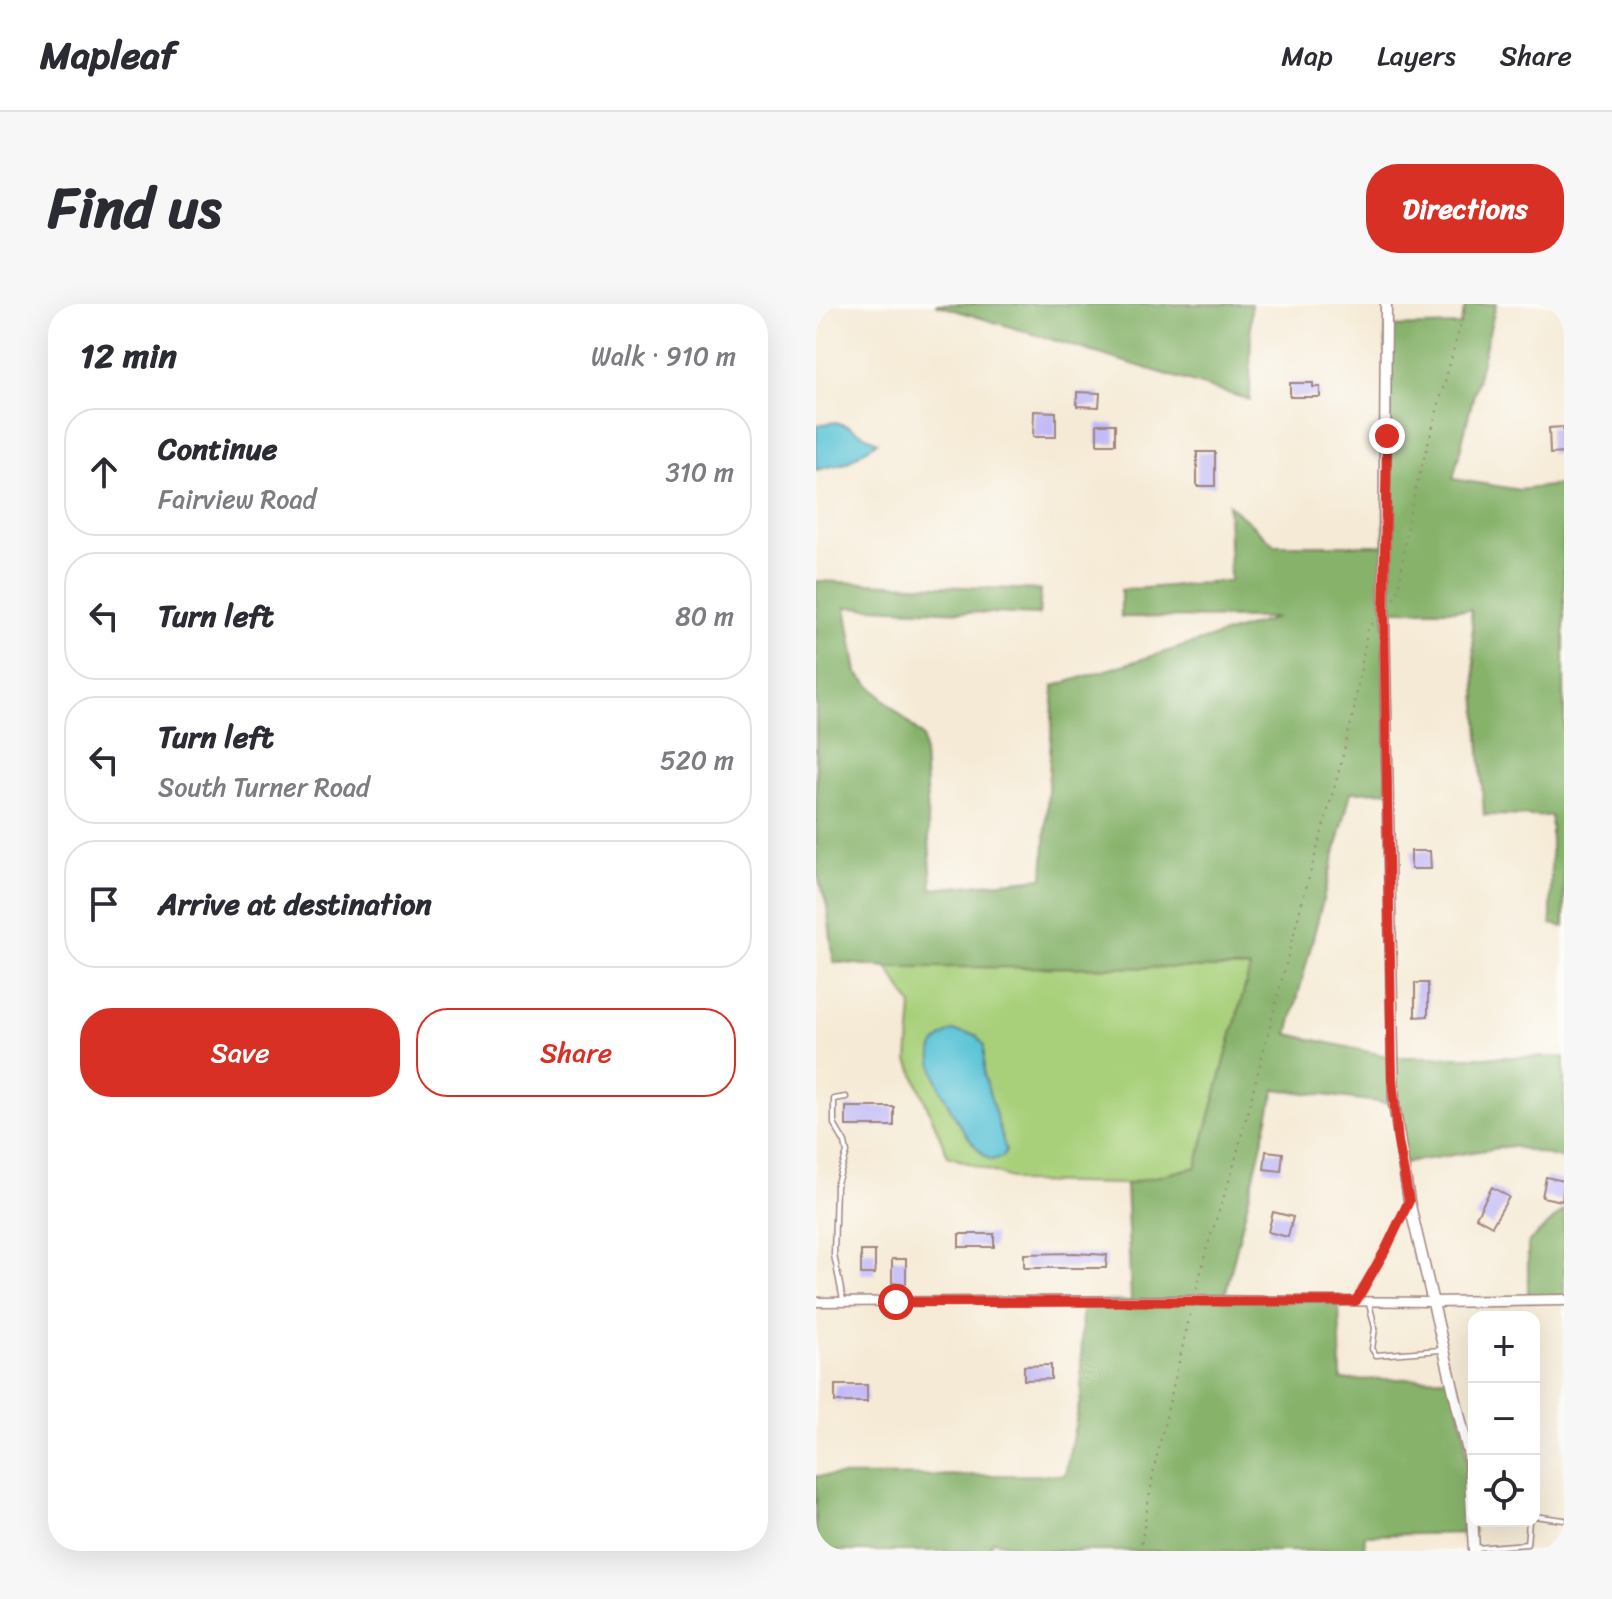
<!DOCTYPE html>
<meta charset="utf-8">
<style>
body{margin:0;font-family:Sriracha,sans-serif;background:#f7f7f7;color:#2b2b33}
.controls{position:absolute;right:24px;bottom:24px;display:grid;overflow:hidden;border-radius:16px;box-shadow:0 8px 32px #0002}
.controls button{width:72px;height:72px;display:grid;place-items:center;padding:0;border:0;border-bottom:2px solid #e1e1e2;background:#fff;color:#2b2b33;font:40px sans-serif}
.stop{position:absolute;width:24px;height:24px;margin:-18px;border:6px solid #d93025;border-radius:50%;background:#fff}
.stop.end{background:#d93025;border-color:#fff;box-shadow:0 2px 8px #0008}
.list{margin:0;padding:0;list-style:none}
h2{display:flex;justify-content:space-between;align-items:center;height:104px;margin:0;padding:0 32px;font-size:34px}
h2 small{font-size:26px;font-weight:400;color:#7c7c81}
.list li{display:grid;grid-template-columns:52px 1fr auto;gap:24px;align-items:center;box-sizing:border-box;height:128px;margin:0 16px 16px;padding:0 16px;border:2px solid #e1e1e2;border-radius:32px}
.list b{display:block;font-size:30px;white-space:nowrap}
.list p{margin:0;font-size:26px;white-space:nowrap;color:#7c7c81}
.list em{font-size:26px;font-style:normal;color:#7c7c81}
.actions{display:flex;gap:16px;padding:24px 32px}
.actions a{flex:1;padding:18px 0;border:2px solid #d93025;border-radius:32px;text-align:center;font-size:28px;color:#d93025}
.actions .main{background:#d93025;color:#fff}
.icon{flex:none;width:44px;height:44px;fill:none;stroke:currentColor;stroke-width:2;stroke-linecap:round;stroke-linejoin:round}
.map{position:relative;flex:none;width:748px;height:1247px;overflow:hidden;border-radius:32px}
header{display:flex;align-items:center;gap:48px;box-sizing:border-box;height:112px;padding:0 40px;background:#fff;border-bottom:2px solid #e1e1e2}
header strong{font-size:38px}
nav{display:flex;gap:44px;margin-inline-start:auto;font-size:28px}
.intro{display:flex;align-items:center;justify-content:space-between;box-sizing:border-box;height:192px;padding:0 48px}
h1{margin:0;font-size:56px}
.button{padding:20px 36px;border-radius:32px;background:#d93025;color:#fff;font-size:28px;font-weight:700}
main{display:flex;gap:48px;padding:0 48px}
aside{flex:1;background:#fff;border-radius:32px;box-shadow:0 8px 32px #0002}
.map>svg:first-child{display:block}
</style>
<header>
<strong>Mapleaf</strong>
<nav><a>Map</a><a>Layers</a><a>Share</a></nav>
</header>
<div class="intro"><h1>Find us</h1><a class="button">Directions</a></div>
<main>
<aside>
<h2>12 min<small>Walk · 910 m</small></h2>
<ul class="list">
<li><svg class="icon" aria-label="ahead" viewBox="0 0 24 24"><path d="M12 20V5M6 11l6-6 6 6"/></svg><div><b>Continue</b><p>Fairview Road</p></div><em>310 m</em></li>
<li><svg class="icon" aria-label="left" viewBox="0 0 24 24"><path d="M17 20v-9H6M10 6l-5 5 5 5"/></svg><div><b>Turn left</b></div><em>80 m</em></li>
<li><svg class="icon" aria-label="left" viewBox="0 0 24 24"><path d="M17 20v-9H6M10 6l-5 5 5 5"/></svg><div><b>Turn left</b><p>South Turner Road</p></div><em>520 m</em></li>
<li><svg class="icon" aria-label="arrive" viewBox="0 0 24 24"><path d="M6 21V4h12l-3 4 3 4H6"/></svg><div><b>Arrive at destination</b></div></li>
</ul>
<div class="actions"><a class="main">Save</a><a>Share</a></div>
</aside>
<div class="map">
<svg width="748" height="1247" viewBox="0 0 748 1247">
<rect width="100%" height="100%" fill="#fdfcf7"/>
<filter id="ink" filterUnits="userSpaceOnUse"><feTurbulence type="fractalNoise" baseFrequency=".0125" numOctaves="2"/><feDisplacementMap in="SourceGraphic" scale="16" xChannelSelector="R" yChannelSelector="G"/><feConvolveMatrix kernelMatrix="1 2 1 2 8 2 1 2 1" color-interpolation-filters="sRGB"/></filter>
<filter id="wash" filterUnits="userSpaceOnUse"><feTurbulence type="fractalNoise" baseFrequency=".006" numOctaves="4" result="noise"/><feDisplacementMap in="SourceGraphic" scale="32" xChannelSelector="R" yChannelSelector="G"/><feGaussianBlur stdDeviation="1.8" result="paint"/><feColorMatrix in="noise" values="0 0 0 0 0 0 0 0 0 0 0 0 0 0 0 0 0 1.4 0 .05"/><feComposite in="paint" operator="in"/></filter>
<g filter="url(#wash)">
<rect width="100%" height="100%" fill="#f5ead5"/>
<!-- green -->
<path fill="#a8d07a" stroke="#797852" stroke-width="2" d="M71 663H435L380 863 310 880 206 878 132 852 92 756 96 702Z"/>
<!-- forest -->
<path fill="#86b26a" stroke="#68684a" stroke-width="2" d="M119 0H435L434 96Z
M650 0H680L637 175 704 186 748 180V623L735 620V512L668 511 655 306H569L571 487 535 488 472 730 576 753H748V855L695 842 586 859 578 800 459 785 408 996 523 997 525 1076 635 1074 648 1126 658 1229 549 1231 548 1247H204V1243L177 1237 172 1247H0V1172L249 1171 265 1091 266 998 315 997 310 880 380 863 434 664 71 663 18 658 11 602 0 566V277L225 286 223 311 30 303 41 369 107 433 116 585 227 574 238 382 460 314 305 313V286L414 277 412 200 459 241H568L570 23 644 21Z
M748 906V996L712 997V939Z"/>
<!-- water -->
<path fill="#5bc4d7" stroke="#527281" stroke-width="2" d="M20 118 34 123 61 138 30 159 0 166V121Z
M136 727 160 731 168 741V770L190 847 187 853 175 856C153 844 113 775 116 749 117 738 127 733 136 727Z"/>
<g id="blocks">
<!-- building -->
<path fill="#c3bbf7" d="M474 79H497V83H504V93H474Z
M261 88 284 89 283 103 261 102Z
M218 107 240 108V133H217Z
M281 120H299V140H281Z
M747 123 748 149 734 150 733 124Z
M381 148H399V182H381Z
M595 547H614L615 565H595Z
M599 679H612V712L599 713Z
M30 803H78V822H30Z
M450 847 467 849 465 867 448 865Z
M730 873 748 877 746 897 726 893Z
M676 883 693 893 676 922 660 913Z
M457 908 477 913 472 933 452 928Z
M143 930H178V943H143Z
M45 947H59V970H45Z
M259 949 291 951 290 964H208V950Z
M76 955H90V980L76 979Z
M235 1061V1075L208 1076V1062Z
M19 1081H51V1098H19Z"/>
</g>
</g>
<g filter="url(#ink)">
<use href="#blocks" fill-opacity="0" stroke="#a08480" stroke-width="2"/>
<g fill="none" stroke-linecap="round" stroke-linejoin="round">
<!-- service casing -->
<g stroke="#a08480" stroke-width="7">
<path id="service" d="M27 996 18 951 20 882 31 849 29 839 18 820V795L30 793
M540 997 570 945 592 899
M553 999 559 1024 556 1045 560 1051 625 1046
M718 1212 748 1216
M660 1244 711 1240 713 1217"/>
</g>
<!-- minor casing -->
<g stroke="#a08480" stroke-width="11">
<path id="minor" d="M0 998 375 996 617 998"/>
</g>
<!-- tertiary casing -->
<g stroke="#a08480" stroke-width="13">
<path id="tertiary" d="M570 0 568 306 578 800 593 897 653 1152 658 1247
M617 998 748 996"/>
</g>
<!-- path -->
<path stroke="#a08480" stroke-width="2" stroke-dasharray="2 6" stroke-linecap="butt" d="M578 295 583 283 594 206 650 0
M381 985 390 946 416 868 485 602 524 463 538 406 551 327 558 318
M324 1247 339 1159 375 1007"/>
<!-- service -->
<use href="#service" stroke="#fff" stroke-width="4"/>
<!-- minor -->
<use href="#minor" stroke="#fff" stroke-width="8"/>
<!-- tertiary -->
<use href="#tertiary" stroke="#fff" stroke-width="10"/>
</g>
</g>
<g fill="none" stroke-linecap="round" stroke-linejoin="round" filter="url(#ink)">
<!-- route -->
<path stroke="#d93025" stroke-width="10" d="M80 998 540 997 570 945 593 897 582 837 576 775 568 306 571 132"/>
</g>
</svg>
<div class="controls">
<button>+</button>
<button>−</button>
<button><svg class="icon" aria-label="locate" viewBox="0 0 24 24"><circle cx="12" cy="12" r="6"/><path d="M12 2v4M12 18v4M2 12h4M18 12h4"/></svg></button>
</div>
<div class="stop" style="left:80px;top:998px"></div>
<div class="stop end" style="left:571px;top:132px"></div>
</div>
</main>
